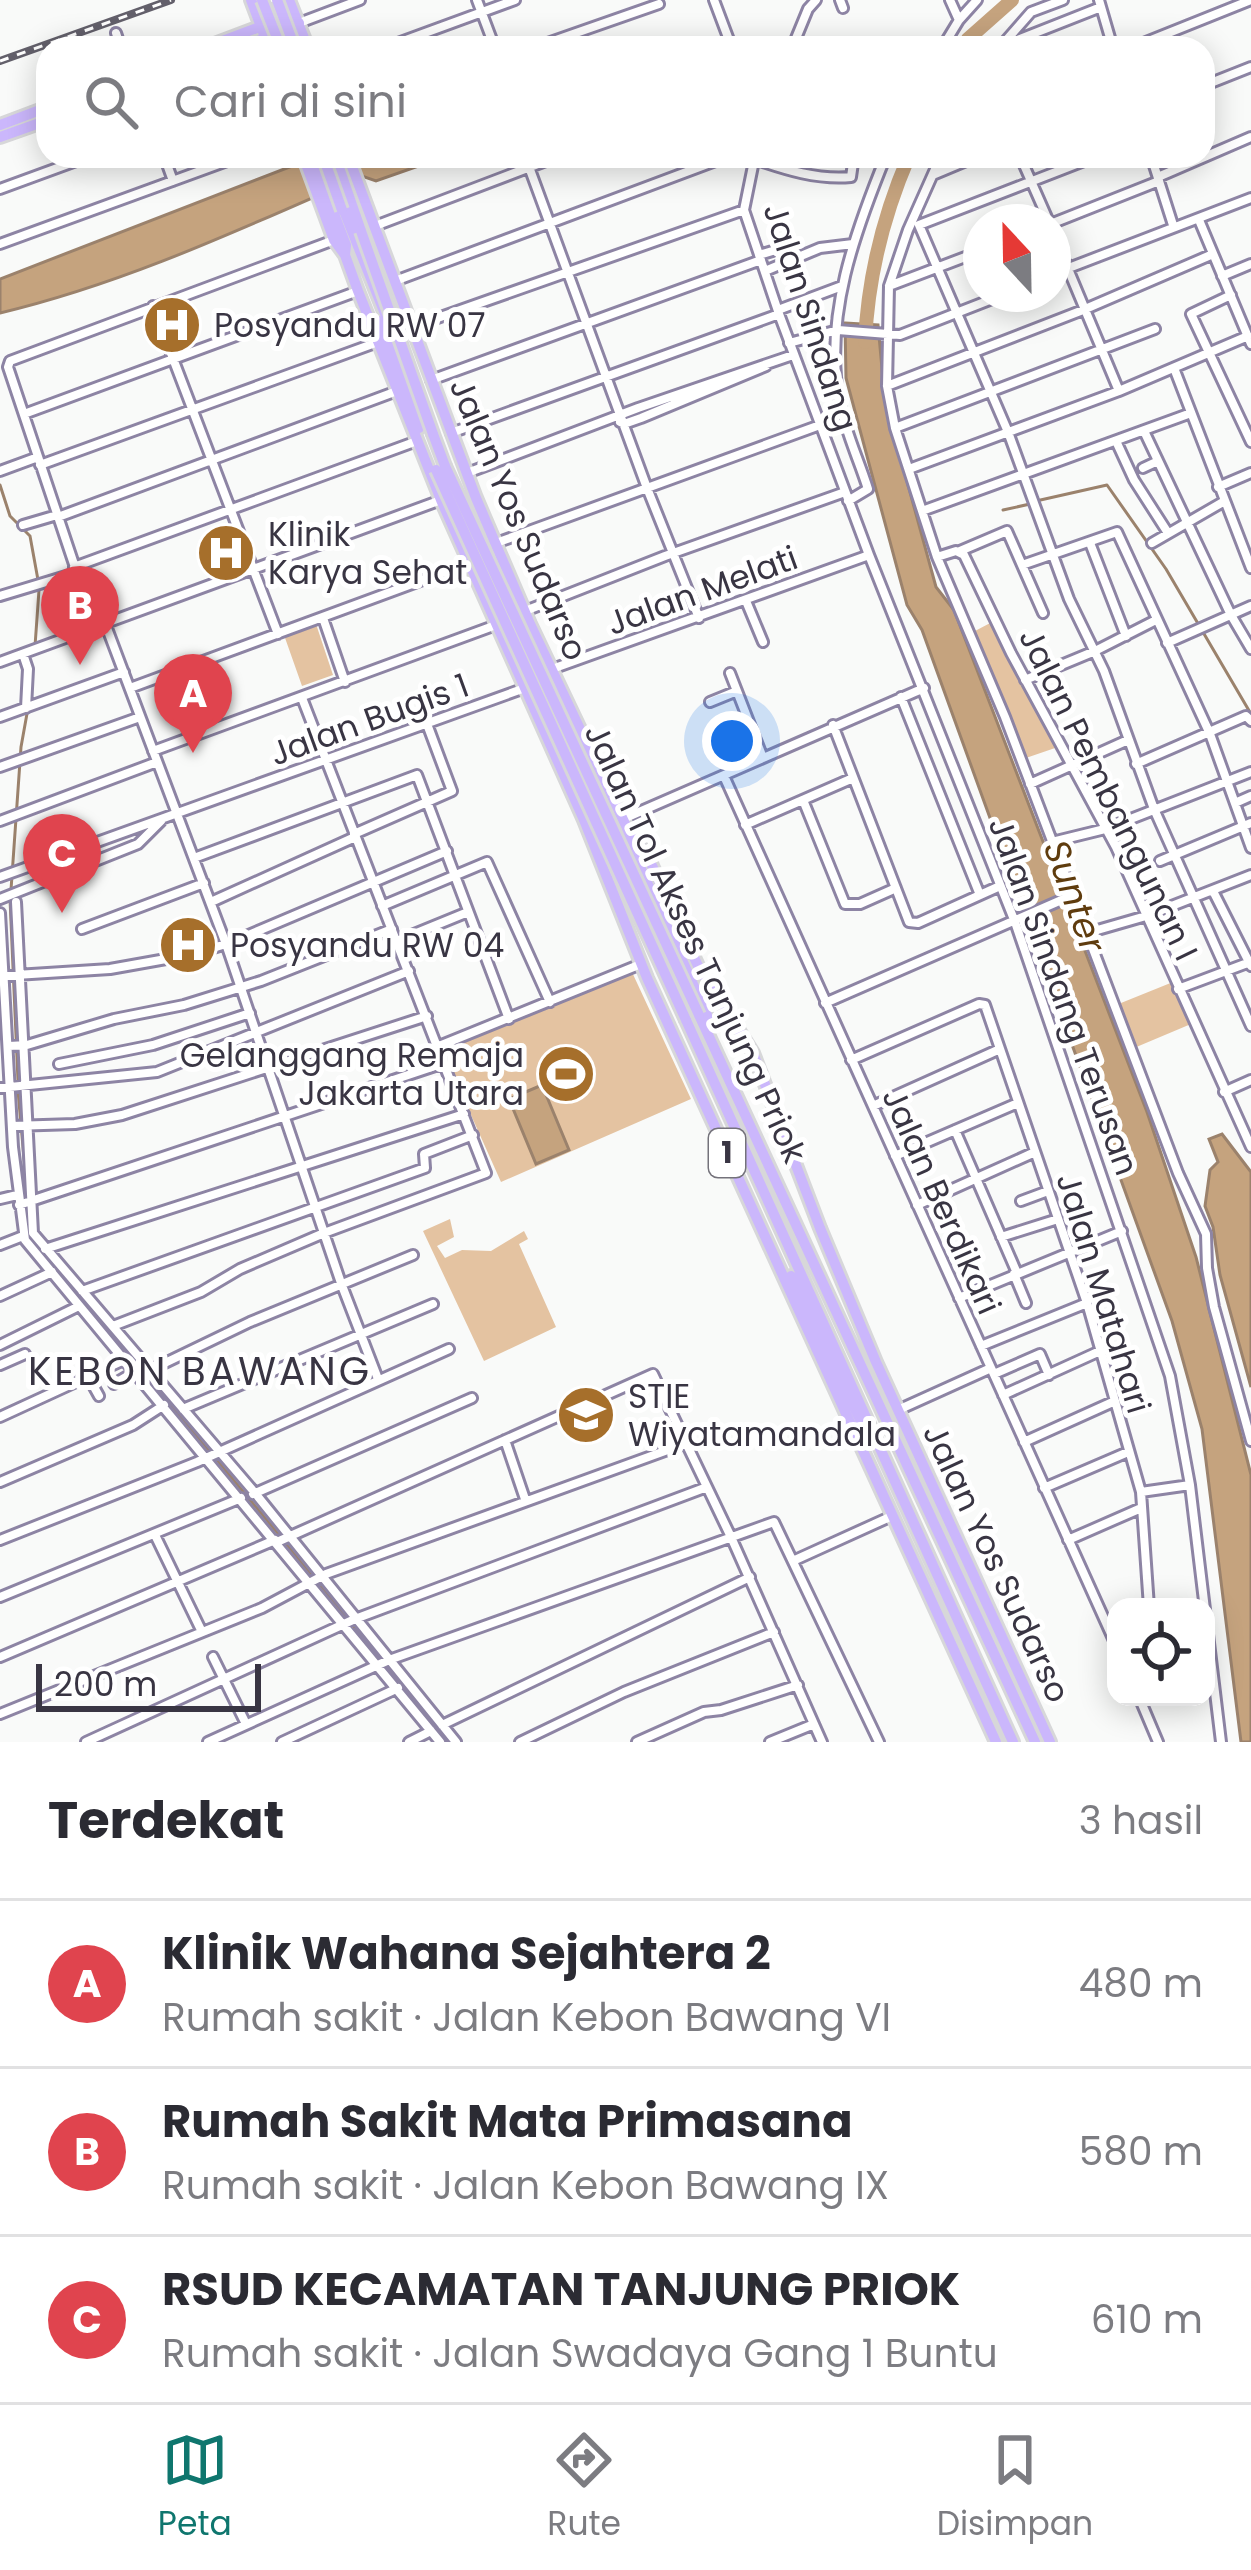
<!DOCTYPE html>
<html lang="id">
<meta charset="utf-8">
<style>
body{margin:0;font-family:Poppins,sans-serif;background:#f2f2f3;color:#2b2b33}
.controls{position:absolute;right:36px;bottom:36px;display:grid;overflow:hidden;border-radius:24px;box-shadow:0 6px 30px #0003}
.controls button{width:108px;height:108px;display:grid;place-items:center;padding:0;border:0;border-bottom:3px solid #e1e1e2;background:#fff;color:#2b2b33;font:60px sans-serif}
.compass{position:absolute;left:963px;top:204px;width:108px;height:108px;border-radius:50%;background:#fff;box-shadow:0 6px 30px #0003;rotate:338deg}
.scale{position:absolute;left:36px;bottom:30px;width:225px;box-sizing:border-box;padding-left:12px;border:6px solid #393543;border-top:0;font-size:33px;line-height:42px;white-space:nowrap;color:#393543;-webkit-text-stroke:9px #fff;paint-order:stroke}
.you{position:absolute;left:732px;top:741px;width:42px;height:42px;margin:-30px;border:9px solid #fff;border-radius:50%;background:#1a73e8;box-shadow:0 0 0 18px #1a73e833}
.badge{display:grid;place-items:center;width:78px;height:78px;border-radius:50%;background:#0f766e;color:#fff;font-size:39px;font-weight:700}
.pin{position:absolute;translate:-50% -99px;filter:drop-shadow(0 3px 6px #0008)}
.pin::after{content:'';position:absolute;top:63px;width:42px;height:36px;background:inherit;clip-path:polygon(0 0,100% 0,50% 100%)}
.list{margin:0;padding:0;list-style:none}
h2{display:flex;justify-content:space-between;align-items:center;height:156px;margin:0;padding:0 48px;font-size:51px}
h2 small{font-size:39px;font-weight:400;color:#7c7c81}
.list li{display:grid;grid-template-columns:78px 1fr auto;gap:36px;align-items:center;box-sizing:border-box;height:168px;padding:0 48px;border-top:3px solid #e1e1e2}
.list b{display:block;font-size:45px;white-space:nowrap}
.list p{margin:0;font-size:39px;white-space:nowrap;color:#7c7c81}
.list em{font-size:39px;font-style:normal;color:#7c7c81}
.icon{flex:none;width:66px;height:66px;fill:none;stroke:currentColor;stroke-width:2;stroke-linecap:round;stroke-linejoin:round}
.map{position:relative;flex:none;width:1251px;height:1742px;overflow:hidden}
.search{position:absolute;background:#fff;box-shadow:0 6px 30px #0003;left:36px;right:36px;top:36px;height:132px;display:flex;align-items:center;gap:30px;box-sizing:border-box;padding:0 42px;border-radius:36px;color:#7c7c81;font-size:45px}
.sheet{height:660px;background:#fff}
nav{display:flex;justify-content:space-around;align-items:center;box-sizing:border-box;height:168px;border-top:3px solid #e1e1e2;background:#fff;font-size:33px;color:#7c7c81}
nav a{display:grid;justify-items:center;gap:6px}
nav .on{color:#0f766e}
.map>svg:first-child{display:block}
</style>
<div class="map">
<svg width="1251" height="1742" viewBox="0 0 1251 1742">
<rect width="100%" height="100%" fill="#f9faf9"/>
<!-- green -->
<path fill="#e4c3a1" d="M994 621 1058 747 1023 759 975 631Z
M316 624 333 675 302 686 284 635Z
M631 970 691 1099 501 1182 441 1048Z
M1173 982 1191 1024 1134 1048 1116 1005Z
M450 1219 454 1237 437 1246 445 1258 462 1250 491 1251 524 1231 528 1239 519 1244 556 1327 484 1361 423 1231Z"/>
<!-- water -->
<path fill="#c5a37e" stroke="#9b826c" stroke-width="3" d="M364 156H447L376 181 362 176C243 228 126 283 0 313V279L292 166Z
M845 323 878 325 885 401 936 587 954 610 1147 1112 1196 1257 1251 1475V1742H1241L1202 1429 1172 1321 922 630 907 605 846 378Z
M542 1085 569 1150 536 1164 509 1099Z
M1222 1134 1251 1172V1387L1220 1275 1213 1227 1205 1206 1210 1170 1218 1162 1209 1139Z"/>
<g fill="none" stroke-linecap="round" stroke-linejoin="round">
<!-- stream -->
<path stroke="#9b826c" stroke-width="3" d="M0 485 10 516 30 536 38 580
M1036 501 1107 485 1166 569 1251 714
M1003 510 1030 504
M35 646 39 590
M11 890 21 747 28 708
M10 899 18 1081
M18 1091 31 1236
M45 1253 280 1536
M286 1544 448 1742"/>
<!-- river -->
<path stroke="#c5a37e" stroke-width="14" d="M963 48 968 39 1012 0
M865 342C868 277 883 216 909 156"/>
<!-- minor casing -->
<g stroke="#8d84a4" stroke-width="14">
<path id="minor" d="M477 0 495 48
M714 0 732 48
M840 0 843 8
M1099 0 1113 48
M959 20 977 0
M299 23 360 0
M116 33 121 48
M1003 44 1031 12 1063 0
M1002 46 1101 7
M384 48 515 0
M533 48 659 4
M792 48 808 9 816 0
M942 48 959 20 950 0
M1131 48 1251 0
M1203 86 1251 67
M164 156 173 181
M755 156 744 210 779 314 869 555 1015 922 1170 1376 1190 1485 1221 1742
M778 156 805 164
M941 156 908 230 889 286 887 386 895 428 937 557 1005 717 1178 1173 1206 1234 1207 1268 1214 1307 1251 1441
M1020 156 1049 222
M1151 156 1173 225
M754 159C786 170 817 180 851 177L854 156
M529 167 647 488 699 618
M935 174 978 156
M1158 177 1251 137
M0 189 90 156
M1199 220 1251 344
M1053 223 1159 181
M919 225 1008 432 1069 599 1104 671 1154 809 1251 1026
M919 225 1097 156
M375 226 559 156
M1053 233 1119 391
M0 244 241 156
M759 255 789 246
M765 271 820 248 853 244
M1053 274 1251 198
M1222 276 1251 264
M395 281 729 156
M889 286 981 251
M1231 295 1191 314 1251 442
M153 306 278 634
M778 310 842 286
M412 327 744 210
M789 343 838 330 900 335 1005 294
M1174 368 1251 568
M431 380 761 260
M887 386 1083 310 1213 254
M24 414 358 291
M620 422 624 424 641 418 766 366
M895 428 1155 329
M1144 431 1231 615 1251 649
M451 433 779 314
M1116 441 1134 480 1168 533
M40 465 378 342
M1143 468 1158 461
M909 469 1119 391 1248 336
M0 471 38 457
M467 473 638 408 793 355
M1218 487 1251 473
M848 501 868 489C859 460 845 431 839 400 824 316 855 232 886 156
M922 511 1191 413
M58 517 397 391
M23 525 57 515
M496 543 820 425
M1090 543 1126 636
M1152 543 1223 502
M960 551 1007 531 1043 613
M937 557 956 551 964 555 1011 653 1116 847 1251 1147
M1022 565 1117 532 1210 734 1251 848
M74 567 417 441
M0 596 76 573
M746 601 763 642
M520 613 665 556 845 492
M323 618 345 682
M105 623 226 944 341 1283 378 1379
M95 627 8 367 10 361 334 240
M1167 643 1251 606
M23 654 28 669 26 708
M0 662 441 500
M552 669 869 555
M730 673 763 758
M1025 680 1095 651 1156 620
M130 688 469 563
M901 697 980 895
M710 702 737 691
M0 717 124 672
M833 725 909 922 918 923 1000 886
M153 751 496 625
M1136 764 1246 716 1251 721
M0 767 140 717
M724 776 1116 1645
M1030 784 1128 740
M803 800 845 904H860L896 888
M1235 803 1251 796
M623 819 924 688
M0 821 157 762
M745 825 853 778
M354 834 452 791 427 724
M1052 842 1105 829 1251 772
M194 858 417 775 509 1019
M1160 861 1251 823
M0 877 525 688
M1213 891 1251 966
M0 899 138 844 161 821
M16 902 33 1233 255 1493 456 1742
M211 902 355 837
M382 906 487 862 550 1002
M0 913 13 1147 25 1240 440 1742
M82 929 204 883
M1087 933 1146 916 1251 875
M397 941 468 912
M0 976 110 969 194 954 232 942 447 851
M1178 989 1250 962
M825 1003 1073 895
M9 1046 27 1045 114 1019 184 1005 261 981 392 929
M439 1046 641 964
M851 1060 979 1004 985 1005 1087 1303 1141 1492 1149 1607
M59 1064 153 1045 250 1013
M0 1088 157 1072 409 971
M1224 1092 1251 1080
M873 1106 1000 1049
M12 1126 75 1124 122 1115 427 1016
M955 1130 1017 1273
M895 1156 1018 1103
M0 1199 17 1195
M1021 1201 1048 1191
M19 1205 444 1063
M917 1205 1035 1152
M1001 1237 1058 1219
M0 1245 23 1236
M45 1249 464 1114
M1014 1274 1026 1303
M82 1291 425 1168 424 1154 473 1135
M0 1296 52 1272
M959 1298 1122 1231
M113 1326 201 1292 240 1269 324 1233 486 1173 302 698
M0 1345 79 1306
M981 1346 1087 1303
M0 1365 25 1354
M994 1374 1040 1354 1049 1375
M140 1375 250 1322 413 1255
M89 1378 99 1396
M114 1384 136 1371
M1003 1395 1100 1351
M183 1409 433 1304
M898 1410 991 1368
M0 1417 126 1359
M505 1440 525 1499
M1024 1442 1115 1401
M0 1482 133 1425 164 1405
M1044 1488 1128 1452
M1141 1492 1190 1485
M253 1494 472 1398
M155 1535 202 1632
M0 1540 197 1462 449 1349
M1068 1540 1139 1509
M277 1542 653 1374 731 1537 822 1742
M795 1560 892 1516
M0 1597 241 1498
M0 1657 275 1540
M213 1657 246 1724
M1139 1697 1158 1742
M0 1714 262 1608 326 1574 687 1443
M442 1725 750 1577
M86 1742 355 1619 707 1487
M208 1742 389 1660 774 1522 879 1742
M282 1742 398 1688
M409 1742 431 1731
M520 1742 624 1692 774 1632
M637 1742 704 1712 721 1710 798 1685
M770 1742 814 1724"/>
</g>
<!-- highway casing -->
<g stroke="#d7d7d9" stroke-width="16">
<path id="highway" d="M251 0 269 48
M289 0 308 48
M204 48 262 26
M242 48 299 23
M0 125 48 107
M0 137 48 120
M303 156 334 240 345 255
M312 156 346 245 345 255 358 291 441 500 584 820 647 978 996 1742
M335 156 361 231
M348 156 476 498 530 624 627 828 648 857 698 966 753 1053 820 1228 876 1362 1050 1742
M340 201 391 329
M381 321 419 428
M433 434 445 466
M627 830 632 849 710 1022
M699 1015 1035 1742
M686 1020 1013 1742
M791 1276 866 1432"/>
</g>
<!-- minor -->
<use href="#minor" stroke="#fff" stroke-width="8"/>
<!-- highway -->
<use href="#highway" stroke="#cbb7fc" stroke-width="10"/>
<!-- rail casing -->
<g stroke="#63606b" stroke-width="8">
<path id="rail" d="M0 61 171 0"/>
</g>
<!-- rail -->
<use href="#rail" stroke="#fff" stroke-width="3" stroke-dasharray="9" stroke-linecap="butt"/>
<!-- highway-bridge casing -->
<g stroke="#d7d7d9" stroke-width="16" stroke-linecap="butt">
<path id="highway-bridge" d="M262 0 281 48
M277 0 295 48
M324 159 342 210
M361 231 433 434
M445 466 699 1015
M436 470 686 1020"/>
</g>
<!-- highway-bridge -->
<use href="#highway-bridge" stroke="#cbb7fc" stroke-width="10"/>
</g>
<!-- icons -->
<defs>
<g id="hospital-disc" transform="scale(3)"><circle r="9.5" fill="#a66f2b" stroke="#fff"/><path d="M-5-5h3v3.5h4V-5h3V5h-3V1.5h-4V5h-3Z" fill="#fff"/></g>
<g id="stadium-disc" transform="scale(3)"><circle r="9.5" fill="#a66f2b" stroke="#fff"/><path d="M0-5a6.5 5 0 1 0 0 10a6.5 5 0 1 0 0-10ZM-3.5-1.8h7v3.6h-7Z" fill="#fff"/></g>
<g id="university-disc" transform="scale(3)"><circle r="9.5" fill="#a66f2b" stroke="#fff"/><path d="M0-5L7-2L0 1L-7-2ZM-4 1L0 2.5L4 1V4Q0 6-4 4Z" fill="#fff"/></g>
</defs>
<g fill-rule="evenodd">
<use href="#hospital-disc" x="172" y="325"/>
<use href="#hospital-disc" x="226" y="553"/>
<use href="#hospital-disc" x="188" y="945"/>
<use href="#stadium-disc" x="566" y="1074"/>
<use href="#university-disc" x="586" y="1415"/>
</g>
<g text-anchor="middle" stroke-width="10" stroke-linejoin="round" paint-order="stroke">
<!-- shield labels -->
<rect fill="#fff" stroke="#74727b" stroke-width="3" x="709" y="1129" width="36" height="48" rx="9"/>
<g font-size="30" font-weight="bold" fill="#393543">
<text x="727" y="1163">1</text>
</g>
<!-- street labels -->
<g font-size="33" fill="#393543" stroke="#fff">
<text transform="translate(811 317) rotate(72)" y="12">Jalan Sindang</text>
<text transform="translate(519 519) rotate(67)" y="12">Jalan Yos Sudarso</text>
<text transform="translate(702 590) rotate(-20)" y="12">Jalan Melati</text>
<text transform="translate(369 719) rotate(-20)" y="12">Jalan Bugis 1</text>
<text transform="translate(1109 794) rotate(64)" y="12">Jalan Pembangunan I</text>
<text transform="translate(696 943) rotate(65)" y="12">Jalan Tol Akses Tanjung Priok</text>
<text transform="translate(1064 996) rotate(70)" y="12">Jalan Sindang Terusan</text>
<text transform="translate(942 1201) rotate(66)" y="12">Jalan Berdikari</text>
<text transform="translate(1104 1293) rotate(73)" y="12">Jalan Matahari</text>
<text transform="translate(997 1563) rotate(65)" y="12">Jalan Yos Sudarso</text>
</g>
<!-- poi labels -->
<g font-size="33" fill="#393543" stroke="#fff" text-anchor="start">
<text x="214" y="337">Posyandu RW 07</text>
<text x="268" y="546">Klinik<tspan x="268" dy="38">Karya Sehat</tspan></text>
<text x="230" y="957">Posyandu RW 04</text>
<text x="524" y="1067" text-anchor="end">Gelanggang Remaja<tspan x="524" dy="38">Jakarta Utara</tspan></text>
<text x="628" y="1408">STIE<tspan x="628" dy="38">Wiyatamandala</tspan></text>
</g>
<!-- water labels -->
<g font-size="36" font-style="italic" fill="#5f3c0e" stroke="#fff">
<text transform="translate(1075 896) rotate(70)" y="13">Sunter</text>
</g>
<!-- quarter labels -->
<g font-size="39" letter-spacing="3" fill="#393543" stroke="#fff">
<text x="200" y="1385">KEBON BAWANG</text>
</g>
</g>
</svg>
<div class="controls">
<button><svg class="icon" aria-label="locate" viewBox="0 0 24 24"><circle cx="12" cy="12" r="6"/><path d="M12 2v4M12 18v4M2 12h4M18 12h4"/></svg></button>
</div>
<svg class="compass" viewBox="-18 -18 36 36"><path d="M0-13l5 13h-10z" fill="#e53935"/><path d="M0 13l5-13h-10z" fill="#7c7c81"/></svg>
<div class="scale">200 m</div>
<div class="you"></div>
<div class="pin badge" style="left:193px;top:753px;background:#e0444e">A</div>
<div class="pin badge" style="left:80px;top:665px;background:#e0444e">B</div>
<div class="pin badge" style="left:62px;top:913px;background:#e0444e">C</div>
<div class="search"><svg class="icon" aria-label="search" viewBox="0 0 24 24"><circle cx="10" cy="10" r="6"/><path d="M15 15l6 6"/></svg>Cari di sini</div>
</div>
<section class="sheet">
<h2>Terdekat<small>3 hasil</small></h2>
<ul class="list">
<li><span class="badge" style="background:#e0444e">A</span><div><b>Klinik Wahana Sejahtera 2</b><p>Rumah sakit · Jalan Kebon Bawang VI</p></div><em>480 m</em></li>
<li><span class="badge" style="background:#e0444e">B</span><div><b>Rumah Sakit Mata Primasana</b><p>Rumah sakit · Jalan Kebon Bawang IX</p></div><em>580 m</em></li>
<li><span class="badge" style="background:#e0444e">C</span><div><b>RSUD KECAMATAN TANJUNG PRIOK</b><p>Rumah sakit · Jalan Swadaya Gang 1 Buntu</p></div><em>610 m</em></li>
</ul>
</section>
<nav>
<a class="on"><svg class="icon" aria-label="map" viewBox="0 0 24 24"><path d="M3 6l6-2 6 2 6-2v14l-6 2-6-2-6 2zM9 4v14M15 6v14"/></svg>Peta</a>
<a><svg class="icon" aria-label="directions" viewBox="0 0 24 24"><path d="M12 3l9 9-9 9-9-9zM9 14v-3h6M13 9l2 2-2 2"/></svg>Rute</a>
<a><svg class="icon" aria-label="saved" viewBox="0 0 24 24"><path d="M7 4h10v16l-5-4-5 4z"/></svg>Disimpan</a>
</nav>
